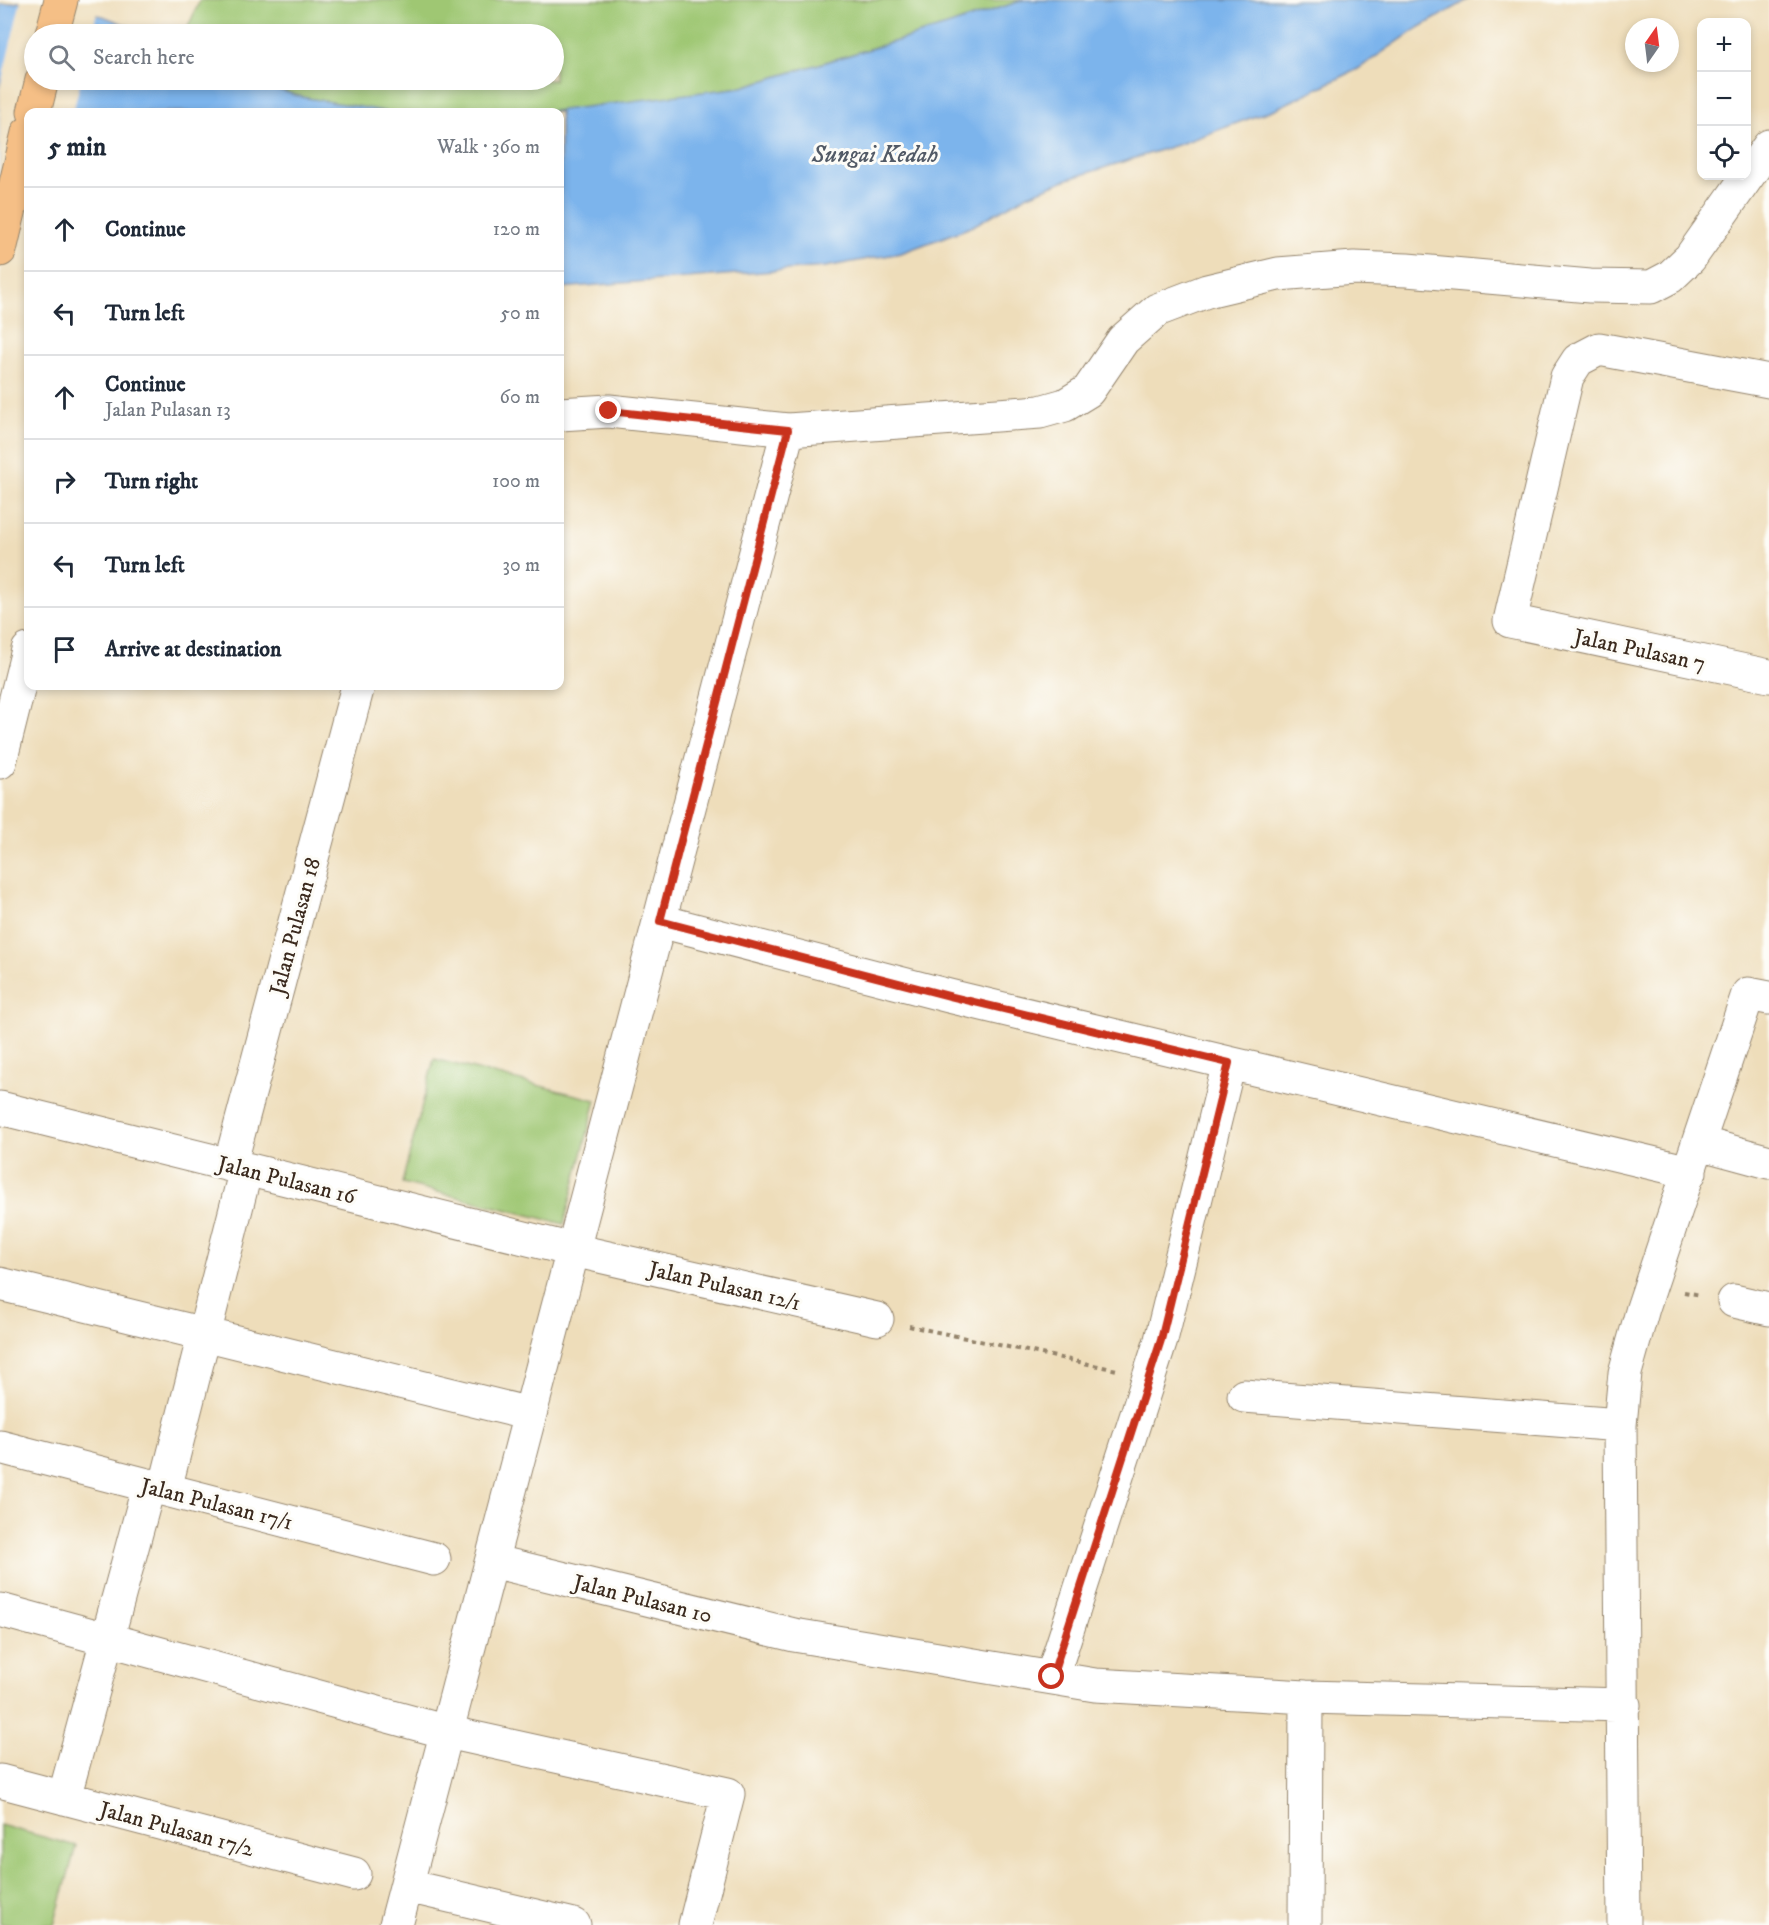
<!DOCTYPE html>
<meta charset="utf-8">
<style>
body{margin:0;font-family:"IM FELL DW Pica",serif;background:#f2f2f3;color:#1f2937}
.controls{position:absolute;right:18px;top:18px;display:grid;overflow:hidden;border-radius:12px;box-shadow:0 3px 9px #0003}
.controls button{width:54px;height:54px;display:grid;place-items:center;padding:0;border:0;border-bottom:2px solid #e0e1e3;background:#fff;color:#1f2937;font:30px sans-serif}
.compass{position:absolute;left:1625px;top:18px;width:54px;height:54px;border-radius:50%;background:#fff;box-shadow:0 3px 9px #0003;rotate:14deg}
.stop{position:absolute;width:18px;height:18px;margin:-14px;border:4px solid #c8321e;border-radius:50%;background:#fff}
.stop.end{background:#c8321e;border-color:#fff;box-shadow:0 2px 6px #0008}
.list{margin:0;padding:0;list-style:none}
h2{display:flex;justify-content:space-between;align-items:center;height:78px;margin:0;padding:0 24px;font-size:26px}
h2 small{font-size:20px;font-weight:400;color:#747a83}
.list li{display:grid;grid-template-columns:39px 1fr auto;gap:18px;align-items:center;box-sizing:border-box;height:84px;padding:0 24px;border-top:2px solid #e0e1e3}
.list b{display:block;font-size:22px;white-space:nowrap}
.list p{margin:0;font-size:20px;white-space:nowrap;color:#747a83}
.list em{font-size:20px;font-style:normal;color:#747a83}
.icon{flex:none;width:33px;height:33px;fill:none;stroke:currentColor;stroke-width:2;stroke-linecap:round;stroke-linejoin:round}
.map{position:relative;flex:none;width:1769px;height:1925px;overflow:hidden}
.search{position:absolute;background:#fff;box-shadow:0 3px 9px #0003;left:24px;top:24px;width:540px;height:66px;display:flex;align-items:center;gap:15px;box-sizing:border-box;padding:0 21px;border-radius:33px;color:#747a83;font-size:22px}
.panel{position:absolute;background:#fff;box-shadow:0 3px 9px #0003;left:24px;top:108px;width:540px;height:582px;border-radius:12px}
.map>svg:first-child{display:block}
</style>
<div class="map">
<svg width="1769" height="1925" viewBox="0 0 1769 1925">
<rect width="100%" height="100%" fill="#fdfcf7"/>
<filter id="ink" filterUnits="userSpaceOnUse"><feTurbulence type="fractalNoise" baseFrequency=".0167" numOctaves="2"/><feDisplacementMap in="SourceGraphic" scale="12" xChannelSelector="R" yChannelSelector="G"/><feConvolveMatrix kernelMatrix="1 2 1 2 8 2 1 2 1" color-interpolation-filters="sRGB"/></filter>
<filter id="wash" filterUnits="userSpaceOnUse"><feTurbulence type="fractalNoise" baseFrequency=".008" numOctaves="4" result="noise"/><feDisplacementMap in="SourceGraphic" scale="24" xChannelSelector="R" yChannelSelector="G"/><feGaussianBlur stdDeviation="1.35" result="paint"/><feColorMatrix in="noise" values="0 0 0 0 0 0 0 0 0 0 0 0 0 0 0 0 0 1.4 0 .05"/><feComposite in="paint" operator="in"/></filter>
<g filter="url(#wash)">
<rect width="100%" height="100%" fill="#eeddba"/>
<!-- green -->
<path fill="#9fc773" stroke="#6d7848" stroke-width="1.5" d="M200 0H1023L947 26 742 87 559 112H383L302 97 247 80H554V34H185Z
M434 1059 596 1100 564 1224 402 1183Z
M0 1825 76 1846 54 1925H0Z"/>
<!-- water -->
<path fill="#7cb4ec" stroke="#5c6f85" stroke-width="1.5" d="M1023 0H1468L1415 30 1358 69 1275 109 1180 144 1068 179 1028 195 971 227 901 253 825 267 560 288V112H546L742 87 947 26Z
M19 2 103 16 149 34H34V80H247L302 97 389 112H28L0 223V5Z"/>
<!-- pier -->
<path fill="#eeddba" d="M21 0 97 12 92 34H34V80H81L73 112H28V230L0 226V88Z"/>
</g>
<g filter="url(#ink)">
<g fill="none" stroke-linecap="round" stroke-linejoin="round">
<!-- minor casing -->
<g stroke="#94846c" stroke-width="35">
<path id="minor" d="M1769 381 1599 349 1578 360 1567 377 1510 621 1769 676
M560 414 609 411 788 430 1040 412 1065 405 1088 391 1123 340 1157 310 1207 291 1278 274 1354 268 1407 270 1590 286 1651 287 1670 277 1690 258 1769 146
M0 762 28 650
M660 921 949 996 1229 1063
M0 1108 573 1250 877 1319
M1699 1143 1769 1162
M230 1165 358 686
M0 1284 530 1414
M1734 1301 1769 1309
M1244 1396 1620 1425
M0 1447 434 1559
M165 1489 246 1169
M492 1561 794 1635 1095 1685 1306 1697 1624 1705
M0 1610 447 1732 728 1794 695 1925
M1052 1677 1161 1340 1229 1063 1690 1172
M0 1781 354 1874
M64 1798 149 1485
M407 1886 574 1925
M396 1925 788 430
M1305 1925 1306 1697
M1624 1925 1620 1425 1625 1373 1643 1308 1748 994 1769 998"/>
</g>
<!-- major casing -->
<g stroke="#94846c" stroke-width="35">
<path id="major" d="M52 34 61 0
M34 112 42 80
M0 250 28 133"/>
</g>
<!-- path -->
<path stroke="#94846c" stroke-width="4" stroke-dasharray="4.5 4.5" stroke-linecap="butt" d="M1684 1292 1701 1295
M909 1326 1117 1370"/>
<!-- minor -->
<use href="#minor" stroke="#fff" stroke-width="33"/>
<!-- major -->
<use href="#major" stroke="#f5bf86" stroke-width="33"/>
</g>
</g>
<g fill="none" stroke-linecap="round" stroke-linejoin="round" filter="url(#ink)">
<!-- route -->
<path stroke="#c8321e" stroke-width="8" d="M609 411 788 430 660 921 949 996 1229 1063 1161 1340 1052 1677"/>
</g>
<g text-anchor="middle" stroke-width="6" stroke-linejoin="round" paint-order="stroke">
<!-- street labels -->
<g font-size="22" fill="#3b2a1e" stroke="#fdfcf7">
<text transform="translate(1640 649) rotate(12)" y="8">Jalan Pulasan 7</text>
<text transform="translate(294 926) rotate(-75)" y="8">Jalan Pulasan 18</text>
<text transform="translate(287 1179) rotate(14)" y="8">Jalan Pulasan 16</text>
<text transform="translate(725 1285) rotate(13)" y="8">Jalan Pulasan 12/1</text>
<text transform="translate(217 1503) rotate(14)" y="8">Jalan Pulasan 17/1</text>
<text transform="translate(643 1598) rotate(14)" y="8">Jalan Pulasan 10</text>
<text transform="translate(177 1828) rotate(15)" y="8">Jalan Pulasan 17/2</text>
</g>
<!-- water labels -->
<g font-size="24" font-style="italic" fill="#525a66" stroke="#fdfcf7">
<text x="875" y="162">Sungai Kedah</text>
</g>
</g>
</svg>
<div class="controls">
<button>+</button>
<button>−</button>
<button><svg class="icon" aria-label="locate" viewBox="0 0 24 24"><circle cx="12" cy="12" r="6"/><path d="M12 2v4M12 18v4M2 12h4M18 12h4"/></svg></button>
</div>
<svg class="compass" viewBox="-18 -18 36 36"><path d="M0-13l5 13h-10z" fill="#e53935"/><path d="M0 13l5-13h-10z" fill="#747a83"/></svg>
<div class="stop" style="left:1052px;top:1677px"></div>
<div class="stop end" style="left:609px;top:411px"></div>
<div class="search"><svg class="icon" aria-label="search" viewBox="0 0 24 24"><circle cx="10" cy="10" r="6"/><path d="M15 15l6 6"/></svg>Search here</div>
<section class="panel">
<h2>5 min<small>Walk · 360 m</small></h2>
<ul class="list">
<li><svg class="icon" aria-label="ahead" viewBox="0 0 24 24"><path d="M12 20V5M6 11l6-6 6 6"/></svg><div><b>Continue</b></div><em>120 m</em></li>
<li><svg class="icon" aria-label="left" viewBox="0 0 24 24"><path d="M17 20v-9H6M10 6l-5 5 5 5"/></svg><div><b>Turn left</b></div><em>50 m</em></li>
<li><svg class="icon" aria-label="ahead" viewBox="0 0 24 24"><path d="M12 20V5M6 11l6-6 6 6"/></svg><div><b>Continue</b><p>Jalan Pulasan 13</p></div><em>60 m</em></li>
<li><svg class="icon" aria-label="right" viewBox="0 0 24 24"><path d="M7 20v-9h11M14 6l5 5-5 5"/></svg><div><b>Turn right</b></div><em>100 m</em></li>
<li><svg class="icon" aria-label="left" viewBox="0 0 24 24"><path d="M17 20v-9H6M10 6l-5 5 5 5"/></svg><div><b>Turn left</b></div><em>30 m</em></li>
<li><svg class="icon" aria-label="arrive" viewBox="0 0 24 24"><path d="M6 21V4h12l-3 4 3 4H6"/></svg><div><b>Arrive at destination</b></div></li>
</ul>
</section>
</div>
